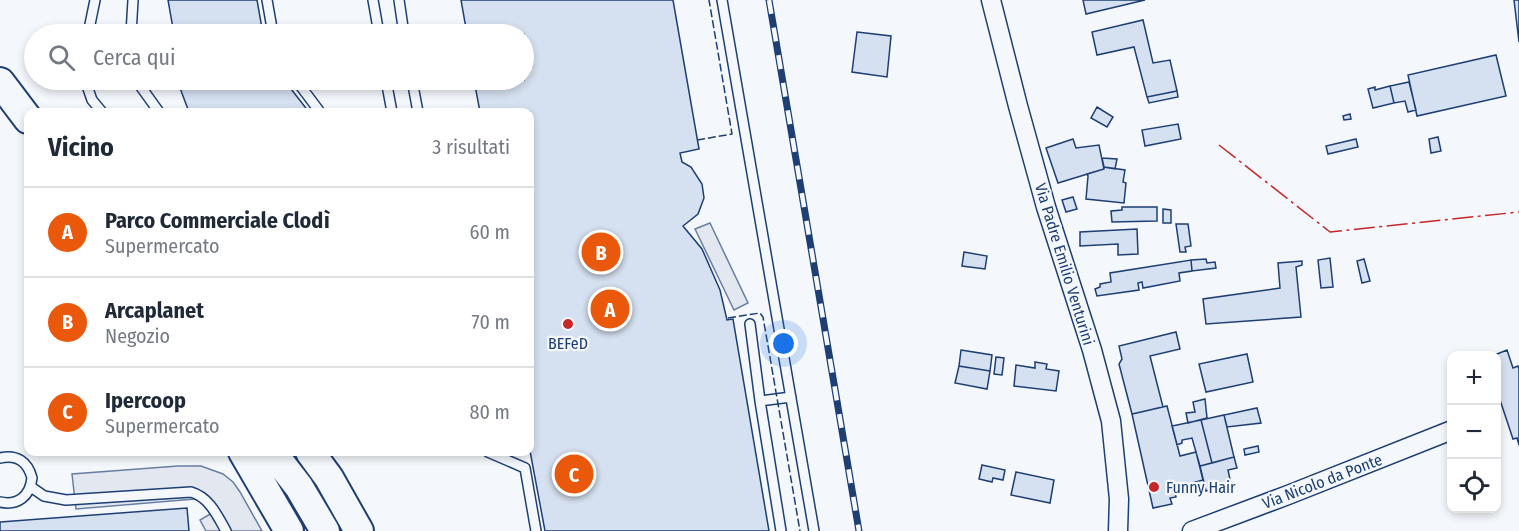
<!DOCTYPE html>
<html lang="it">
<meta charset="utf-8">
<style>
body{margin:0;font-family:"Fira Sans Condensed",sans-serif;background:#f6f6f7;color:#1f2937}
.controls{position:absolute;right:18px;bottom:18px;display:grid;overflow:hidden;border-radius:12px;box-shadow:0 3px 9px #0003}
.controls button{width:54px;height:54px;display:grid;place-items:center;padding:0;border:0;border-bottom:2px solid #e0e1e3;background:#fff;color:#1f2937;font:30px sans-serif}
.you{position:absolute;left:784px;top:344px;width:21px;height:21px;margin:-15px;border:4px solid #fff;border-radius:50%;background:#1a73e8;box-shadow:0 0 0 9px #1a73e833}
.badge{display:grid;place-items:center;width:39px;height:39px;border-radius:50%;background:#ea580c;color:#fff;font-size:20px;font-weight:700}
.pin{position:absolute;translate:-50% -50%;border:3px solid #fff;box-shadow:0 2px 6px #0006}
.list{margin:0;padding:0;list-style:none}
h2{display:flex;justify-content:space-between;align-items:center;height:78px;margin:0;padding:0 24px;font-size:26px}
h2 small{font-size:20px;font-weight:400;color:#747a83}
.list li{display:grid;grid-template-columns:39px 1fr auto;gap:18px;align-items:center;box-sizing:border-box;height:90px;padding:0 24px;border-top:2px solid #e0e1e3}
.list b{display:block;font-size:22px;white-space:nowrap}
.list p{margin:0;font-size:20px;white-space:nowrap;color:#747a83}
.list em{font-size:20px;font-style:normal;color:#747a83}
.icon{flex:none;width:33px;height:33px;fill:none;stroke:currentColor;stroke-width:2;stroke-linecap:round;stroke-linejoin:round}
.map{position:relative;flex:none;width:1519px;height:531px;overflow:hidden}
.search{position:absolute;background:#fff;box-shadow:0 3px 9px #0003;left:24px;top:24px;width:510px;height:66px;display:flex;align-items:center;gap:15px;box-sizing:border-box;padding:0 21px;border-radius:33px;color:#747a83;font-size:22px}
.panel{position:absolute;background:#fff;box-shadow:0 3px 9px #0003;left:24px;top:108px;width:510px;height:348px;border-radius:12px}
.map>svg:first-child{display:block}
</style>
<div class="map">
<svg width="1519" height="531" viewBox="0 0 1519 531">
<rect width="100%" height="100%" fill="#f4f7fb"/>
<!-- parking -->
<path fill="#e3e8f0" stroke="#687fa3" stroke-width="1.5" d="M710 223 748 303 734 310 695 229Z
M178 466H201L223 474 233 482 240 492 262 531H206L200 520 212 513 204 503 195 499 76 509 72 474Z"/>
<!-- building -->
<path fill="#d5e0f0" stroke="#1d3f73" stroke-width="1.5" d="M168 0H257L263 34H174Z
M461 0H673L699 149 680 153 682 162 691 167 702 184 704 198 698 214 683 226 702 249 720 290 727 320 733 319 769 531H545L530 451V112H480L474 80H524V34H467Z
M1083 0H1145L1086 14Z
M1514 0H1519V42Z
M1143 20 1153 63 1170 60 1177 91 1147 97 1134 47 1097 55 1092 32Z
M857 32 891 36 887 77 852 72Z
M1496 55 1506 96 1417 116 1408 75Z
M177 80H284L309 112H189Z
M1409 82 1416 110 1408 112 1405 101 1394 103 1390 86Z
M1390 86 1394 103 1373 108 1368 89 1375 87V90Z
M1177 91 1178 97 1149 103 1147 97Z
M1097 107 1113 117 1107 127 1091 118Z
M1350 114 1351 119 1344 120 1343 116Z
M1178 124 1181 139 1145 146 1142 130Z
M1438 137 1441 151 1431 153 1429 139Z
M1073 139 1076 148 1099 145 1104 169 1058 183 1046 148Z
M1356 139 1358 147 1328 154 1326 146Z
M1102 158 1117 159 1115 169 1104 167Z
M1104 167 1125 170 1123 182 1126 183 1124 203 1086 199 1088 176 1087 174 1104 169Z
M1073 197 1077 209 1066 212 1062 200Z
M1122 207H1157V221L1112 222 1111 211 1122 210Z
M1163 209 1171 210V223H1163Z
M1176 224H1188L1191 246 1185 247 1186 252H1180Z
M1137 229 1138 254 1118 255V244L1080 246V232Z
M964 252 987 256 985 269 962 266Z
M1330 258 1333 287 1321 288 1318 260Z
M1206 259 1207 263 1215 262 1216 268 1192 271 1191 260Z
M1364 259 1370 281 1362 283 1357 261Z
M1191 260 1192 271 1179 273 1180 281 1143 288 1142 282 1138 283 1139 290 1097 296 1095 289 1100 287V284L1111 282 1110 273Z
M1302 261V265L1296 267 1301 317 1206 324 1203 299 1280 288 1278 263Z
M1176 332 1180 349 1150 356 1163 407 1132 414 1119 364 1122 359 1119 346Z
M961 350 992 355 990 371 959 366Z
M1507 350 1513 368 1518 366 1519 369V445L1517 438 1513 439 1496 388V356H1492Z
M1247 354 1253 382 1206 392 1199 364Z
M996 357 1004 358 1002 375 994 374Z
M1035 362 1047 364 1046 369 1059 371 1056 391 1014 386 1016 365 1035 368Z
M959 366 990 371 987 389 955 383Z
M1205 399 1207 418 1188 423 1186 413 1195 412 1193 402Z
M1167 406 1180 456 1196 452 1203 480 1174 488 1176 497 1170 498 1172 504 1153 508 1132 414Z
M1257 408 1261 423 1227 427 1224 415Z
M1224 415 1234 457 1212 463 1201 420Z
M1201 420 1212 463 1200 466 1192 438 1182 440V443L1177 445 1172 426Z
M1258 446 1259 452 1245 455 1244 449Z
M1234 457 1237 468 1228 470 1231 484 1206 491 1200 466Z
M982 465 1005 470 1003 480 993 478 992 482 979 479Z
M1016 472 1054 480 1050 503 1011 495Z
M187 508 189 531H0V522Z"/>
<g fill="none" stroke-linecap="round" stroke-linejoin="round">
<!-- lane casing -->
<g stroke="#1d3f73" stroke-width="12">
<path id="lane" d="M267 0 273 34
M373 0 379 34
M399 0 404 34
M722 0 814 531
M88 34 95 0
M131 34 133 0
M85 80 92 100 102 112
M138 80 141 87 159 112
M296 80 320 112
M386 80 392 112
M412 80 418 112
M750 324 760 401
M488 452 525 468 536 531
M0 458C17 454 28 462 32 478 30 496 18 506 0 502
M31 487 44 496 66 500 191 492C209 497 217 515 226 531
M781 531 760 401 791 397"/>
</g>
<!-- street casing -->
<g stroke="#1d3f73" stroke-width="21">
<path id="street" d="M991 0 1018 106 1046 207 1092 350 1111 421 1119 499 1118 531
M1192 531 1288 495 1452 430"/>
</g>
<!-- primary casing -->
<g stroke="#1d3f73" stroke-width="32">
<path id="primary" d="M0 82 28 119
M243 452 289 531
M272 452 299 487 325 531
M310 452 329 478 359 531"/>
</g>
<!-- lane -->
<use href="#lane" stroke="#f4f7fb" stroke-width="9"/>
<!-- street -->
<use href="#street" stroke="#f4f7fb" stroke-width="18"/>
<!-- primary -->
<use href="#primary" stroke="#f4f7fb" stroke-width="28"/>
<!-- rail casing -->
<g stroke="#1d3f73" stroke-width="7">
<path id="rail" d="M769 0 859 531"/>
</g>
<!-- rail -->
<use href="#rail" stroke="#f4f7fb" stroke-width="4.5" stroke-dasharray="14" stroke-linecap="butt"/>
<!-- fence -->
<path stroke="#1d3f73" stroke-width="1.5" stroke-dasharray="8 3" stroke-linecap="butt" d="M697 140 732 134 709 0
M728 318 760 313 763 317 800 531"/>
<!-- power -->
<path stroke="#c62828" stroke-width="1.5" stroke-dasharray="21 4.5 3 4.5" stroke-linecap="butt" d="M1219 145 1330 232 1519 212"/>
</g>
<!-- markers -->
<g fill="#c62828" stroke="#f4f7fb" stroke-width="2">
<circle cx="568" cy="324" r="6"/>
<circle cx="1154" cy="487" r="6"/>
</g>
<g text-anchor="middle" stroke-width="4.5" stroke-linejoin="round" paint-order="stroke">
<!-- street labels -->
<g font-size="16" fill="#1d3f73" stroke="#f4f7fb">
<text transform="translate(1065 264) rotate(73)" y="6">Via Padre Emilio Venturini</text>
<text transform="translate(1322 481) rotate(-21)" y="6">Via Nicolo da Ponte</text>
</g>
<!-- poi labels -->
<g font-size="16" fill="#1d3f73" stroke="#f4f7fb">
<text x="568" y="349">BEFeD</text>
<text x="1166" y="493" text-anchor="start">Funny Hair</text>
</g>
</g>
</svg>
<div class="controls">
<button>+</button>
<button>−</button>
<button><svg class="icon" aria-label="locate" viewBox="0 0 24 24"><circle cx="12" cy="12" r="6"/><path d="M12 2v4M12 18v4M2 12h4M18 12h4"/></svg></button>
</div>
<div class="you"></div>
<div class="pin badge" style="left:610px;top:309px">A</div>
<div class="pin badge" style="left:601px;top:252px">B</div>
<div class="pin badge" style="left:574px;top:474px">C</div>
<div class="search"><svg class="icon" aria-label="search" viewBox="0 0 24 24"><circle cx="10" cy="10" r="6"/><path d="M15 15l6 6"/></svg>Cerca qui</div>
<section class="panel">
<h2>Vicino<small>3 risultati</small></h2>
<ul class="list">
<li><span class="badge">A</span><div><b>Parco Commerciale Clodì</b><p>Supermercato</p></div><em>60 m</em></li>
<li><span class="badge">B</span><div><b>Arcaplanet</b><p>Negozio</p></div><em>70 m</em></li>
<li><span class="badge">C</span><div><b>Ipercoop</b><p>Supermercato</p></div><em>80 m</em></li>
</ul>
</section>
</div>
